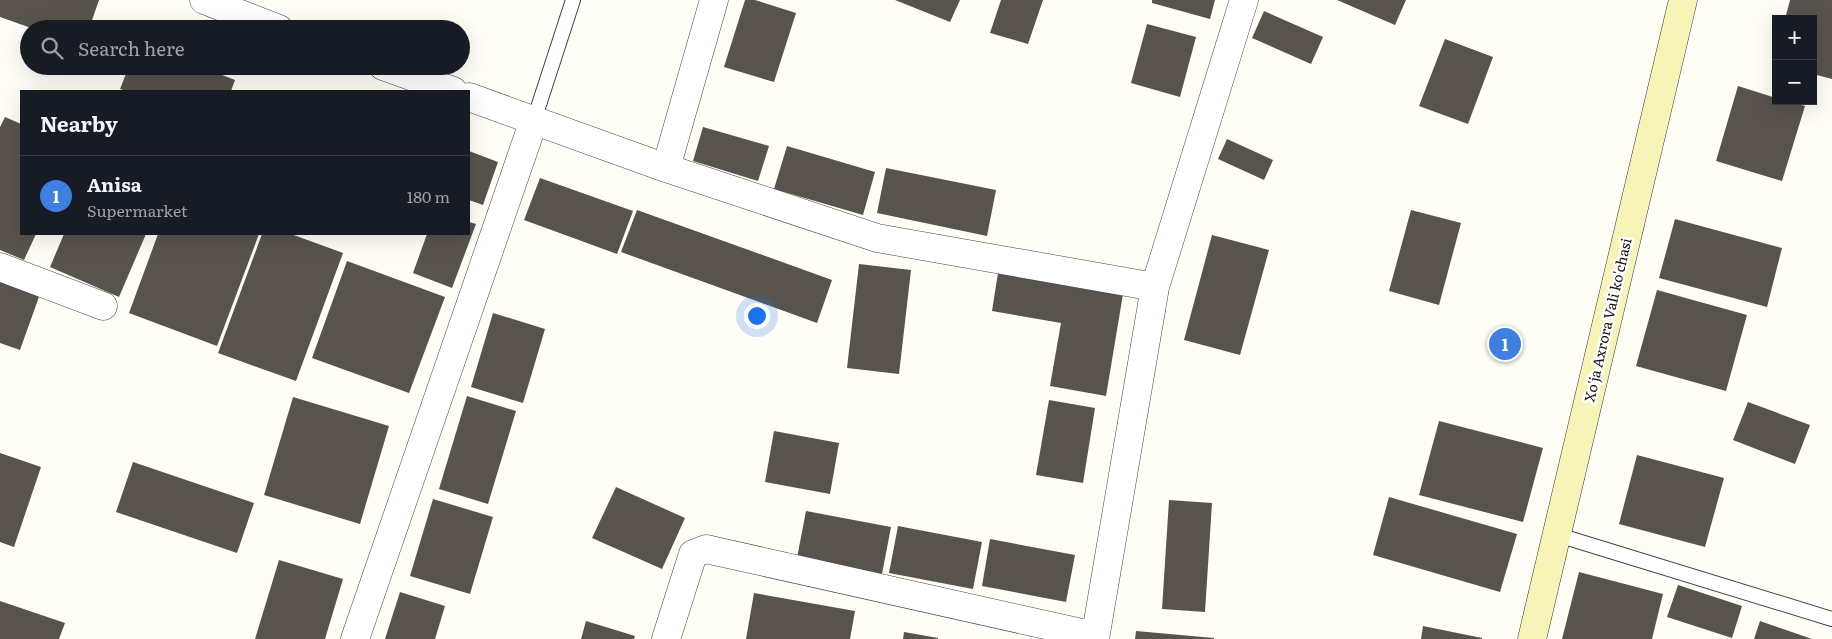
<!DOCTYPE html>
<meta charset="utf-8">
<style>
body{margin:0;font-family:Literata,serif;background:#20242c;color:#f1f3f6}
.controls{position:absolute;right:15px;top:15px;display:grid;overflow:hidden;border-radius:0px;box-shadow:0 5px 20px #0002}
.controls button{width:45px;height:45px;display:grid;place-items:center;padding:0;border:0;border-bottom:1px solid #363941;background:#171b24;color:#f1f3f6;font:25px sans-serif}
.you{position:absolute;left:756px;top:315px;width:18px;height:18px;margin:-12px;border:4px solid #fff;border-radius:50%;background:#1a73e8;box-shadow:0 0 0 8px #1a73e833}
.badge{display:grid;place-items:center;width:32px;height:32px;border-radius:50%;background:#8c9099;color:#fff;font-size:16px;font-weight:700}
.pin{position:absolute;translate:-50% -50%;border:2px solid #fff;box-shadow:0 1px 5px #0006}
.list{margin:0;padding:0;list-style:none}
h2{display:flex;justify-content:space-between;align-items:center;height:65px;margin:0;padding:0 20px;font-size:21px}
h2 small{font-size:16px;font-weight:400;color:#9ea1a6}
.list li{display:grid;grid-template-columns:32px 1fr auto;gap:15px;align-items:center;box-sizing:border-box;height:80px;padding:0 20px;border-top:1px solid #363941}
.list b{display:block;font-size:19px;white-space:nowrap}
.list p{margin:0;font-size:16px;white-space:nowrap;color:#9ea1a6}
.list em{font-size:16px;font-style:normal;color:#9ea1a6}
.icon{flex:none;width:28px;height:28px;fill:none;stroke:currentColor;stroke-width:2;stroke-linecap:round;stroke-linejoin:round}
.map{position:relative;flex:none;width:1832px;height:639px;overflow:hidden}
.search{position:absolute;background:#171b24;box-shadow:0 5px 20px #0002;left:20px;top:20px;width:450px;height:55px;display:flex;align-items:center;gap:12px;box-sizing:border-box;padding:0 18px;border-radius:28px;color:#9ea1a6;font-size:19px}
.panel{position:absolute;background:#171b24;box-shadow:0 5px 20px #0002;left:20px;top:90px;width:450px;height:145px;border-radius:0px}
.map>svg:first-child{display:block}
</style>
<div class="map">
<svg width="1832" height="639" viewBox="0 0 1832 639">
<rect width="100%" height="100%" fill="#fefdf6"/>
<!-- building -->
<path fill="#59534e" d="M0 0H99L89 29H34L0 17Z
M745 0H755L796 13 774 82 724 67Z
M895 0H960L950 22Z
M1001 0H1043L1028 44 990 33Z
M1152 0H1215L1210 19 1152 3Z
M1337 0H1406L1395 25Z
M1790 0H1832V79L1813 74V19H1785Z
M1264 11 1323 37 1311 64 1252 38Z
M1147 24 1196 37 1180 97 1131 83Z
M1445 39 1493 57 1468 124 1419 106Z
M129 66H199L235 80 231 91H126L120 89Z
M1738 86 1776 98V101H1788L1805 106 1782 181 1716 161Z
M5 117 21 124V234H36L24 260 0 250V127Z
M703 127 769 146 758 181 693 161Z
M1227 139 1273 160 1264 180 1218 159Z
M787 146 875 172 863 215 774 189Z
M469 151 498 162 483 205 469 200Z
M886 168 996 190 987 236 877 213Z
M540 178 633 211 617 254 524 220Z
M637 210 832 280 817 323 621 252Z
M1411 210 1461 223 1439 305 1389 291Z
M1675 219 1782 248 1767 307 1659 278Z
M469 222 476 224 452 288 413 273 427 234H469Z
M64 234H146L119 297 50 267Z
M158 234H259L217 346 129 313Z
M262 234H291L343 253 296 381 218 353Z
M1212 235 1269 250 1240 355 1184 340Z
M347 261 445 297 409 393 312 358Z
M859 264 911 270 899 374 847 368Z
M998 273 1123 294 1106 396 1050 386 1061 323 992 311Z
M0 281 40 294 20 350 0 343Z
M1657 290 1747 315 1726 391 1636 366Z
M493 313 545 329 523 403 471 387Z
M467 396 516 411 488 504 439 489Z
M293 397 389 426 360 524 264 495Z
M1049 400 1095 408 1083 483 1036 475Z
M1748 402 1810 425 1795 464 1733 440Z
M1439 421 1543 448 1523 522 1419 495Z
M774 431 839 443 830 494 765 482Z
M0 453 41 467 14 547 0 542Z
M1637 455 1724 478 1705 547 1619 524Z
M133 462 254 503 237 553 116 512Z
M616 487 685 518 662 569 592 538Z
M1389 497 1517 534 1500 592 1373 555Z
M433 499 493 517 470 594 410 576Z
M1169 500 1212 503 1205 612 1162 609Z
M806 511 891 527 882 574 797 558Z
M898 526 982 542 973 589 889 573Z
M990 539 1075 555 1066 602 982 586Z
M279 560 343 579 325 639H255Z
M1579 572 1663 594 1652 639H1562Z
M1678 585 1742 606 1732 638 1667 617Z
M400 592 445 606 435 639H385Z
M754 593 855 611 850 639H746Z
M0 601 65 623 59 639H0Z
M586 621 635 636 634 639H581Z
M1760 621 1812 639H1754Z
M1423 626 1482 638V639H1421Z
M1136 631 1214 638V639H1135Z
M904 632 938 638V639H903Z"/>
<g fill="none" stroke-linecap="round" stroke-linejoin="round">
<!-- lane casing -->
<g stroke="#444" stroke-width="16">
<path id="lane" d="M534 120 573 0
M1558 535 1832 619"/>
</g>
<!-- street casing -->
<g stroke="#444" stroke-width="29">
<path id="street" d="M204 0 279 29
M383 66 453 91
M469 97 666 168 877 238 1155 287
M666 168 714 0
M0 267 103 306
M355 639 534 120
M666 639 693 554 706 549 1095 636
M1095 639 1155 287 1244 0"/>
</g>
<!-- secondary casing -->
<g stroke="#333" stroke-width="29">
<path id="secondary" d="M1532 639 1683 0"/>
</g>
<!-- lane -->
<use href="#lane" stroke="#fff" stroke-width="14"/>
<!-- street -->
<use href="#street" stroke="#fff" stroke-width="28"/>
<!-- secondary -->
<use href="#secondary" stroke="#f7f4b8" stroke-width="28"/>
</g>
<g text-anchor="middle" stroke-width="5" stroke-linejoin="round" paint-order="stroke">
<!-- street labels -->
<g font-size="14" fill="#111" stroke="#fff">
<text transform="translate(1608 320) rotate(-77)" y="5">Xo'ja Axrora Vali ko'chasi</text>
</g>
</g>
</svg>
<div class="controls">
<button>+</button>
<button>−</button>
</div>
<div class="you"></div>
<div class="pin badge" style="left:1505px;top:344px;background:#3f7fe0">1</div>
<div class="search"><svg class="icon" aria-label="search" viewBox="0 0 24 24"><circle cx="10" cy="10" r="6"/><path d="M15 15l6 6"/></svg>Search here</div>
<section class="panel">
<h2>Nearby<small></small></h2>
<ul class="list">
<li><span class="badge" style="background:#3f7fe0">1</span><div><b>Anisa</b><p>Supermarket</p></div><em>180 m</em></li>
</ul>
</section>
</div>
